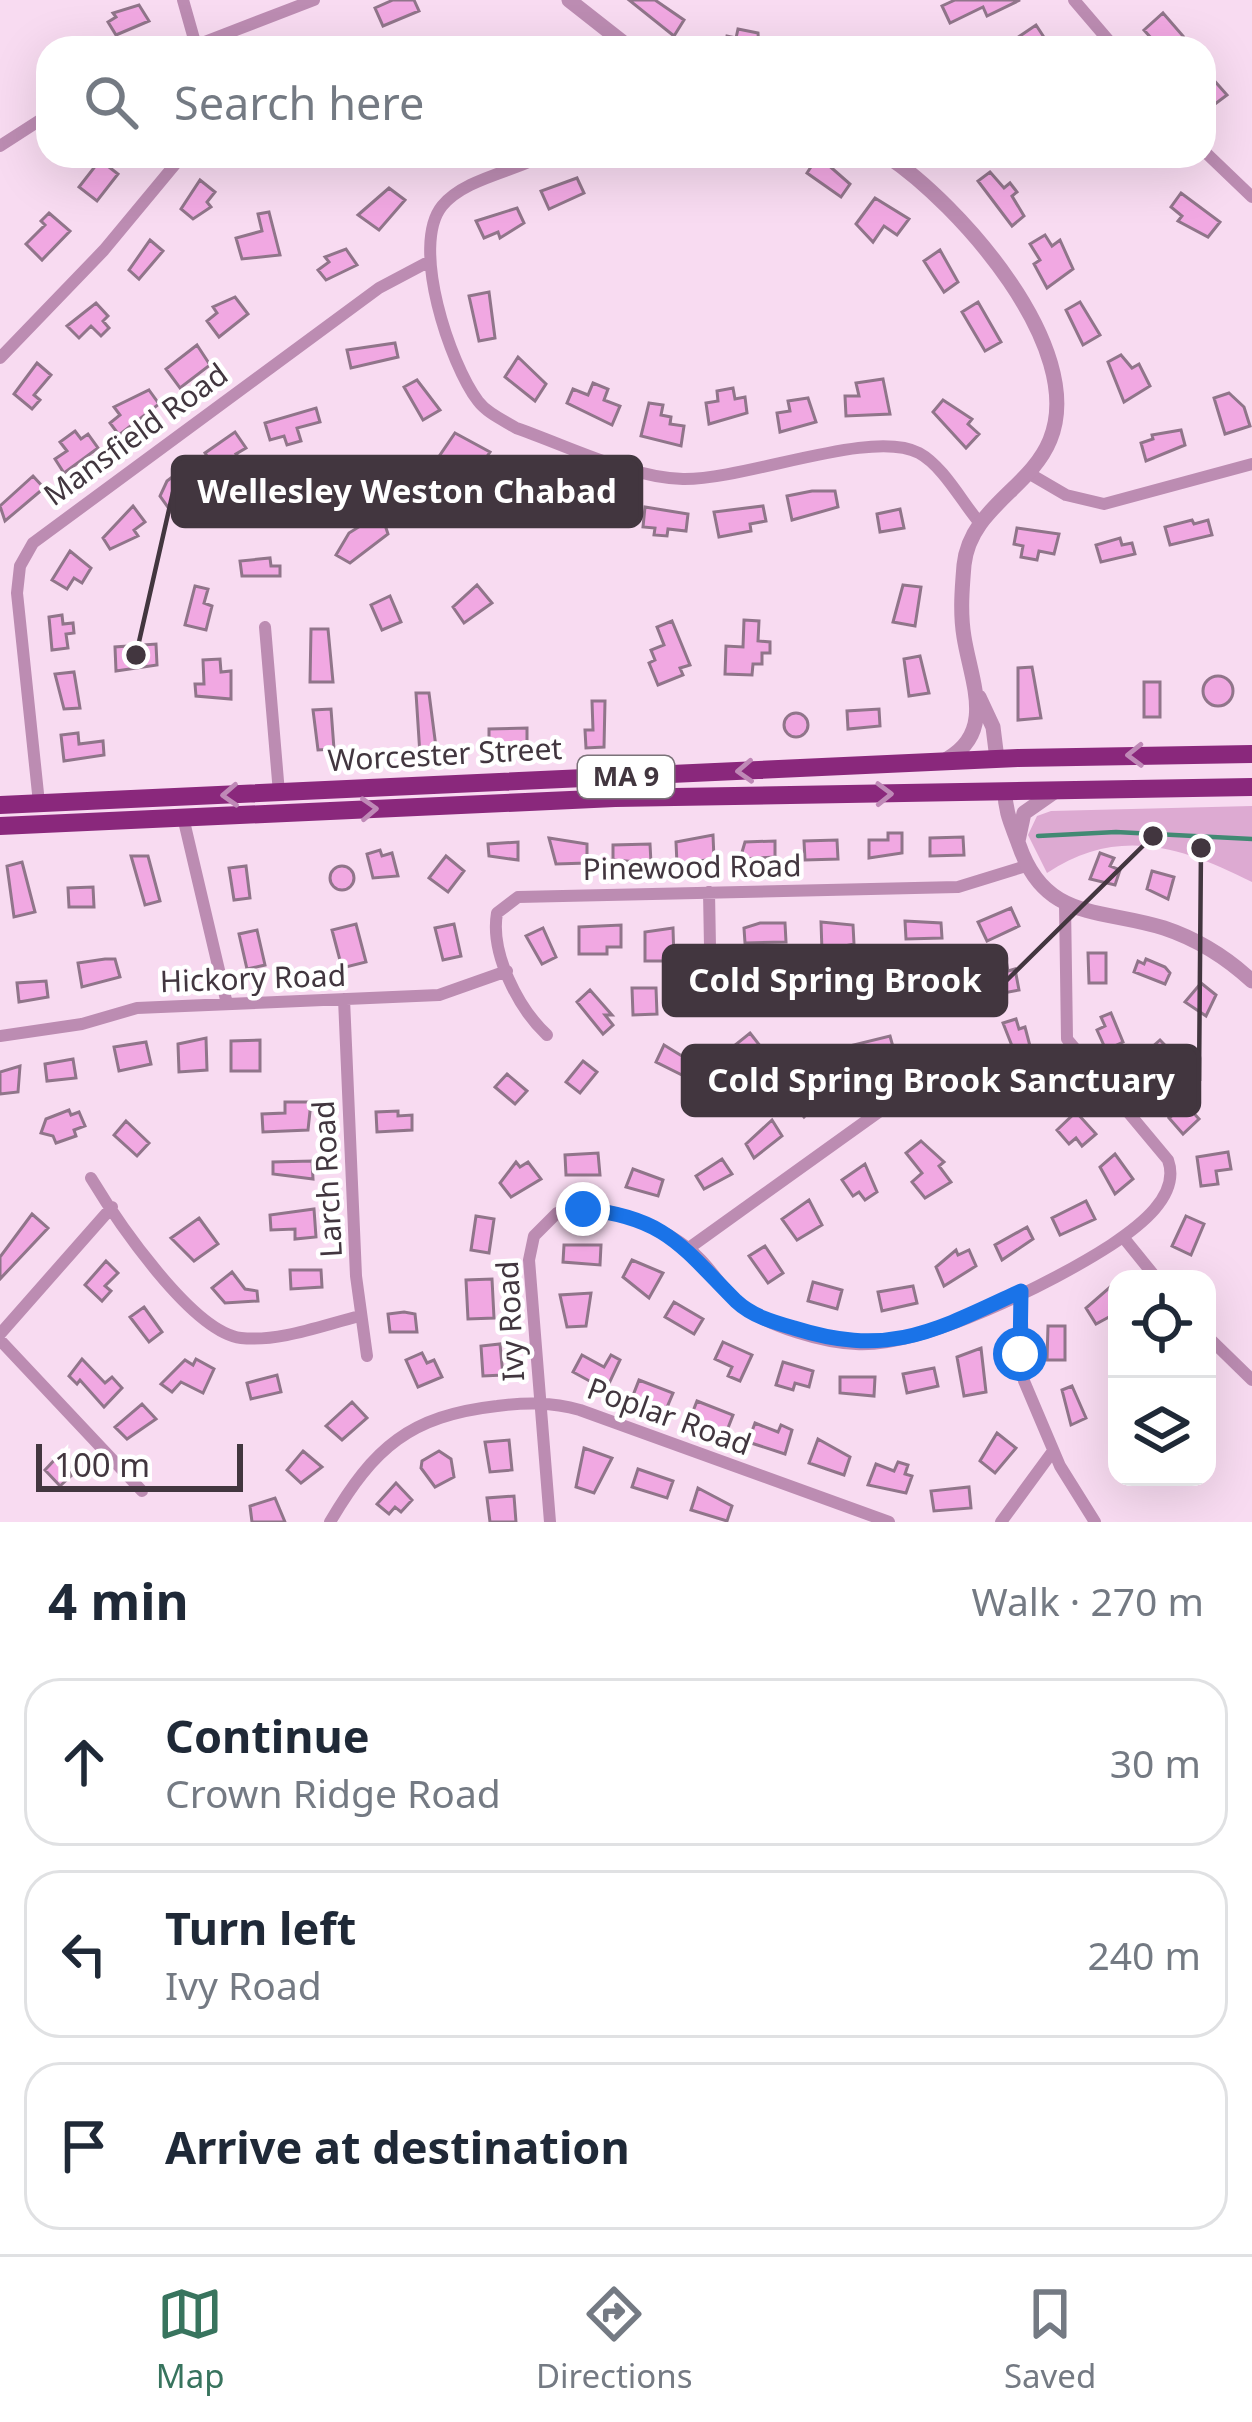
<!DOCTYPE html>
<meta charset="utf-8">
<style>
body{margin:0;font-family:"Noto Sans",sans-serif;background:#f2f2f3;color:#1f2937}
.controls{position:absolute;right:36px;bottom:36px;display:grid;overflow:hidden;border-radius:24px;box-shadow:0 12px 48px #0002}
.controls button{width:108px;height:108px;display:grid;place-items:center;padding:0;border:0;border-bottom:3px solid #e0e1e3;background:#fff;color:#1f2937;font:60px sans-serif}
.scale{position:absolute;left:36px;bottom:30px;width:207px;box-sizing:border-box;padding-left:12px;border:6px solid #42363f;border-top:0;font-size:33px;line-height:42px;white-space:nowrap;color:#42363f;-webkit-text-stroke:9px #fff;paint-order:stroke}
.stop{position:absolute;width:36px;height:36px;margin:-27px;border:9px solid #1a73e8;border-radius:50%;background:#fff}
.stop.end{background:#1a73e8;border-color:#fff;box-shadow:0 3px 12px #0008}
.list{margin:0;padding:0;list-style:none}
h2{display:flex;justify-content:space-between;align-items:center;height:156px;margin:0;padding:0 48px;font-size:51px}
h2 small{font-size:39px;font-weight:400;color:#747a83}
.list li{display:grid;grid-template-columns:78px 1fr auto;gap:36px;align-items:center;box-sizing:border-box;height:168px;margin:0 24px 24px;padding:0 24px;border:3px solid #e0e1e3;border-radius:36px}
.list b{display:block;font-size:45px;white-space:nowrap}
.list p{margin:0;font-size:39px;white-space:nowrap;color:#747a83}
.list em{font-size:39px;font-style:normal;color:#747a83}
.icon{flex:none;width:66px;height:66px;fill:none;stroke:currentColor;stroke-width:2;stroke-linecap:round;stroke-linejoin:round}
.map{position:relative;flex:none;width:1252px;height:1522px;overflow:hidden}
.search{position:absolute;background:#fff;box-shadow:0 12px 48px #0002;left:36px;right:36px;top:36px;height:132px;display:flex;align-items:center;gap:30px;box-sizing:border-box;padding:0 42px;border-radius:36px;color:#747a83;font-size:45px}
.sheet{height:732px;background:#fff}
nav{display:flex;justify-content:space-around;align-items:center;box-sizing:border-box;height:168px;border-top:3px solid #e0e1e3;background:#fff;font-size:33px;color:#747a83}
nav a{display:grid;justify-items:center;gap:6px}
nav .on{color:#38745e}
.map>svg:first-child{display:block}
</style>
<div class="map">
<svg width="1252" height="1522" viewBox="0 0 1252 1522">
<rect width="100%" height="100%" fill="#f8dbf1"/>
<!-- green -->
<path fill="#ddaad2" d="M1252 806V882C1181 846 1117 826 1047 873L1028 835 1037 816 1051 811Z"/>
<g fill="none" stroke-linecap="round" stroke-linejoin="round">
<!-- stream -->
<path stroke="#418973" stroke-width="4.5" d="M1038 836 1116 832 1252 839"/>
</g>
<!-- building -->
<path fill="#f1a8e2" stroke="#90758a" stroke-width="3" d="M393 0H414L419 11 383 26 375 8Z
M629 0H655L684 20 674 36Z
M955 0H1020L987 16 983 7 950 23 942 6Z
M139 5 149 21 116 35 108 22 116 17 113 13Z
M1163 13 1183 36 1169 48H1160L1144 30Z
M1036 25 1051 48H1019L1014 40Z
M738 29 758 33 759 48H725L727 36 736 38Z
M1204 69 1227 95 1211 107 1204 99Z
M818 156 850 184 841 197 807 173Z
M100 160 118 174 97 201 79 187Z
M990 172 1004 188 1010 183 1017 192 1012 196 1024 216 1012 226 978 181Z
M577 178 584 193 549 209 541 191Z
M200 180 215 192 207 202 211 207 193 219 181 209Z
M389 188 405 200 379 230 358 215Z
M1181 193 1220 222 1208 237 1178 221 1182 216 1171 207Z
M875 198 909 219 897 235 884 226 873 242 856 224Z
M517 208 524 223 500 238 498 232 484 238 476 221Z
M269 212 280 255 242 259 236 238 262 231 258 214Z
M49 213 70 231 42 260 26 244 45 225 41 221Z
M1045 235 1052 246 1060 240 1073 269 1047 288 1034 264 1040 260 1030 244Z
M150 240 163 251 139 279 129 270Z
M346 249 357 265 326 280 318 270 329 262 325 257Z
M940 250 958 282 944 292 924 261Z
M489 292 495 338 479 341 469 296Z
M235 297 248 314 219 337 207 321 217 313 213 307Z
M978 302 1001 342 985 351 962 312Z
M1080 302 1100 335 1083 345 1066 310Z
M96 303 108 316 103 321 109 328 101 336 91 326 79 338 67 326Z
M395 343 398 357 351 368 347 350Z
M197 345 210 365 180 388 166 369Z
M1121 355 1132 368 1139 364 1150 386 1124 402 1108 362Z
M518 357 546 384 535 401 505 377Z
M37 363 51 375 34 395 40 400 32 409 14 394Z
M883 379 890 414 846 416 845 396H859L856 383Z
M417 380 440 410 423 420 404 387Z
M593 383 608 389 604 400 620 406 612 425 567 403 573 389 588 395Z
M733 388 735 399 745 397 747 413 709 424 706 403 718 401 717 391Z
M149 390 159 404 119 435 110 423 120 415 114 407Z
M1229 393 1244 407 1250 426 1225 434 1214 398Z
M808 398 816 422 780 432 777 413 790 411 788 401Z
M943 400 972 419 968 424 979 434 966 448 933 412Z
M649 403 663 405 661 415 671 417 670 424 684 426 681 446 641 436Z
M316 408 320 422 297 428 301 441 287 445 284 436 270 440 265 423Z
M1181 430 1185 445 1146 461 1141 443 1153 439 1152 435Z
M75 431 81 439 88 434 98 448 64 473 55 459 67 451 60 442Z
M235 432 246 448 236 454 240 459 219 474 205 453Z
M455 433 490 452 479 468 440 455Z
M184 468 200 502 177 520 160 496 167 481Z
M33 476 44 488 5 521 0 506Z
M812 491H835L838 507 792 520 787 496Z
M133 506 145 522 134 530 138 536 110 549 103 538Z
M763 506 766 521 750 524 751 531 719 537 714 512Z
M645 507 688 514 686 531 668 529 667 536 654 535 655 528 643 527Z
M900 509 904 528 880 532 877 514Z
M381 513 388 534 350 563 336 555 349 533Z
M1192 520 1194 524 1208 520 1212 535 1170 545 1165 527Z
M1017 528 1059 534 1054 554 1039 551 1037 560 1021 557 1023 546 1014 544Z
M1120 538 1122 545 1132 543 1135 554 1101 562 1096 545Z
M70 551 91 568 82 583 74 578 67 589 52 580Z
M270 558 271 566H280V576H242L240 561Z
M477 585 492 603 464 623 453 607Z
M903 585 921 587 915 626 893 622Z
M195 586 208 589 204 603 212 606 206 630 185 625Z
M390 596 401 622 382 630 371 605Z
M62 615 63 624 73 623 74 633 66 634 68 648 52 650 49 617Z
M744 620 759 621 758 641 770 642V653H762V664H753L752 675 725 674 726 646 743 647Z
M672 621 690 665 680 668 683 675 658 685 649 663 655 660 651 650 664 645 657 627Z
M311 629H328L333 682H310Z
M156 644 157 665 116 671 115 647Z
M920 656 929 693 909 696 904 659Z
M220 659 221 672 231 671V699L196 696 195 684H204L203 660Z
M1032 667 1041 718 1018 720V668Z
M74 672 80 708 64 709 55 674Z
M1203 691a15 15 0 1 1 30 0a15 15 0 1 1-30 0Z
M1144 682H1160V717H1144Z
M416 693H429L437 755H420Z
M592 701H605L604 747 586 748 585 730H593Z
M331 709 334 749 318 750 313 710Z
M879 709 880 726 848 729 847 711Z
M784 725a12 12 0 1 1 24 0a12 12 0 1 1-24 0Z
M527 728V742L489 745V729Z
M78 733 79 744 103 741 104 755 64 761 61 735Z
M888 833H902V853L869 858V840H888Z
M713 835 714 859 677 864 676 842Z
M963 837 964 855 930 856V838Z
M549 838 587 844V863L556 864Z
M837 840 838 859 805 860 804 841Z
M775 841V857L740 859 745 842Z
M518 842V860L489 856 488 844Z
M650 844 651 863 613 860V845Z
M380 850 382 856 392 853 398 876 373 878 367 854Z
M1100 853 1114 858 1110 866 1120 870 1115 885 1090 879Z
M131 856H148L160 901 145 905Z
M446 856 464 871 448 892 429 878Z
M22 862 35 912 14 917 7 866Z
M330 878a12 12 0 1 1 24 0a12 12 0 1 1-24 0Z
M246 866 250 898 234 900 229 868Z
M1152 871 1174 877 1168 899 1147 889Z
M93 887 94 907H69L68 888Z
M1011 908 1019 926 987 941 978 922Z
M905 921 941 923 942 938 906 939Z
M821 922 853 925 854 944 822 951Z
M760 923H785L786 942 745 943 744 928Z
M356 924 366 962 342 968 332 930Z
M454 924 461 956 443 960 435 928Z
M621 925V947H607V954H579V927Z
M543 928 556 957 542 964 526 936Z
M673 928 674 961H645V932Z
M257 930 265 965 247 969 239 934Z
M1088 953H1106V983H1089Z
M105 959H115L120 977 82 987 78 963Z
M1146 959 1165 967 1170 973 1165 984 1134 972 1138 961 1144 964Z
M1006 960 1008 971 1015 969 1019 990 998 994 993 962Z
M46 981 48 997 19 1002 17 983Z
M1201 983 1216 995 1206 1016 1185 1002Z
M632 988H656L657 1014 633 1015Z
M590 990 612 1015H605L613 1025 603 1034 577 1002Z
M1111 1013 1123 1042 1106 1050 1097 1030 1105 1026 1101 1017Z
M1016 1019 1019 1029 1025 1027 1030 1046 1014 1051 1003 1023Z
M750 1033 761 1047 735 1068 724 1054Z
M890 1036 895 1054 841 1064 837 1049Z
M206 1038 207 1070 179 1072 178 1044Z
M260 1040V1071H231V1041Z
M1160 1040 1181 1062 1160 1080 1150 1068 1136 1081 1126 1070Z
M146 1042 151 1064 119 1071 114 1047Z
M664 1045 695 1064 688 1078 656 1062Z
M73 1059 76 1078 47 1081 45 1064Z
M583 1061 597 1072 580 1093 566 1082Z
M20 1066 18 1092 0 1094V1072Z
M507 1074 527 1091 515 1104 495 1087Z
M819 1077 830 1090 804 1117 790 1100Z
M1179 1097 1199 1119 1183 1134 1169 1118 1174 1114 1169 1108Z
M285 1102H311L308 1130 263 1132 262 1114 285 1113Z
M69 1110 71 1115 79 1112 85 1126 74 1130 76 1136 56 1143 53 1136 41 1133 46 1119Z
M398 1111V1116L412 1115V1130L377 1132 376 1112Z
M1076 1112 1096 1134 1082 1146 1076 1138 1069 1144 1057 1130Z
M772 1120 782 1136 754 1158 746 1144Z
M126 1121 149 1143 137 1156 114 1135Z
M921 1141 944 1162 939 1166 951 1182 925 1198 912 1182 922 1173 906 1153Z
M1228 1152 1231 1169 1216 1171 1218 1184 1201 1186 1197 1157Z
M598 1153 600 1175H566L565 1155Z
M1115 1154 1133 1179 1115 1194 1100 1167Z
M722 1159 732 1174 704 1189 696 1176Z
M312 1161 313 1179 273 1174V1162Z
M516 1162 520 1167 528 1162 541 1179 511 1197 500 1183Z
M865 1164 877 1192 865 1200 859 1192 853 1196 842 1180Z
M633 1169 663 1180 658 1196 626 1187Z
M809 1200 822 1225 797 1240 782 1219Z
M1086 1201 1095 1219 1060 1235 1052 1218Z
M314 1209 316 1237 295 1239V1229L271 1230 270 1215Z
M32 1214 48 1228 0 1279V1257Z
M476 1216 494 1219 489 1253 471 1250Z
M1186 1216 1204 1224 1191 1255 1172 1246Z
M199 1218 218 1244 194 1261 171 1238Z
M1027 1227 1033 1239 1002 1260 995 1245Z
M564 1245H601L600 1265 563 1262Z
M765 1246 783 1273 768 1283 749 1256Z
M956 1250 958 1255 969 1250 976 1266 944 1286 936 1267Z
M632 1260 663 1273 649 1298 623 1277Z
M106 1261 118 1273 105 1286 111 1291 102 1301 85 1285Z
M290 1270H321L322 1287 291 1289Z
M232 1272 245 1289 257 1291 258 1301 225 1303 212 1288Z
M492 1279 494 1318 468 1319 466 1280Z
M1117 1281V1331L1109 1317 1096 1324 1086 1308Z
M813 1282 842 1290 837 1309 808 1301Z
M913 1286 917 1303 882 1311 878 1292Z
M591 1293 586 1326 567 1327 560 1295Z
M674 1302 703 1319 694 1334 665 1317Z
M144 1307 162 1332 149 1342 130 1317Z
M404 1312 415 1314 417 1332H390L388 1314Z
M1048 1326H1065V1360H1047Z
M723 1342 752 1355 740 1381 728 1376 732 1367 715 1359Z
M500 1344 503 1375 483 1376 481 1346Z
M981 1348 986 1392 964 1396 957 1357Z
M422 1353 427 1363 434 1360 442 1377 418 1387 406 1360Z
M582 1355 604 1367 611 1355 620 1360 606 1390 573 1372Z
M82 1359 105 1383 112 1377 122 1388 104 1407 80 1380 77 1384 69 1376Z
M196 1359 214 1369 203 1393 181 1382 172 1392 161 1384 185 1360 193 1365Z
M783 1362 813 1371 809 1387 795 1383 793 1390 776 1385Z
M934 1368 938 1386 907 1393 903 1374Z
M277 1375 281 1392 251 1399 247 1383Z
M840 1377H875L874 1396 840 1393Z
M639 1380 673 1393 665 1412 632 1398Z
M1072 1386 1086 1418 1071 1425 1062 1390Z
M697 1401 733 1415 726 1433 690 1419Z
M352 1402 367 1418 342 1440 326 1426Z
M142 1404 156 1419 127 1439 115 1427Z
M755 1423 778 1432 781 1425 792 1430 785 1454 748 1442Z
M997 1433 1016 1448 995 1473 980 1461Z
M818 1439 850 1457 844 1475 809 1463Z
M509 1440 512 1470 490 1472 485 1442Z
M584 1448 612 1458 594 1493 576 1487Z
M303 1451 322 1467 301 1483 287 1470Z
M439 1451 451 1459 454 1477 435 1487 421 1468 422 1461Z
M60 1454 71 1466 67 1470 72 1475 60 1486 45 1470Z
M898 1462 908 1465 905 1474 912 1476 906 1493 868 1485 876 1464 894 1471Z
M638 1469 673 1481 667 1498 632 1487Z
M396 1483 412 1500 401 1512 395 1507 389 1514 377 1504Z
M969 1487 971 1508 934 1511 931 1491Z
M698 1488 732 1506 727 1521 691 1510Z
M514 1496 516 1522H490L487 1498Z
M275 1498 285 1522H252L250 1506Z"/>
<g fill="none" stroke-linecap="round" stroke-linejoin="round">
<!-- minor -->
<path stroke="#bc8cb2" stroke-width="12" d="M183 0 196 46
M1074 0 1115 48
M189 48 314 0
M0 146 48 115
M1204 151 1252 197
M542 156C512 172 464 179 442 206 410 246 450 364 478 401 487 413 503 420 516 428 568 446 628 477 683 479 746 480 872 428 919 453 943 466 962 502 979 522
M0 358 104 250 182 156
M1030 474 1066 495 1104 504 1252 464
M265 627 279 793
M39 803 17 593 20 566 33 543 379 288 430 261
M183 817 227 1004
M709 892 711 1002
M344 999 356 1276 367 1356
M547 1035C518 1008 490 953 497 913L518 897 958 887 1026 866
M0 1036 82 1024 137 1008 439 995 507 971
M91 1178C117 1221 192 1332 241 1338 280 1342 323 1325 360 1316
M1123 1237 1157 1279
M689 1248 880 1111
M1021 1291 1024 1381 1060 1466 1095 1522
M0 1334 112 1207
M1207 1336 1252 1380
M0 1340 142 1491
M330 1522C374 1447 410 1416 497 1406 526 1402 551 1402 580 1410L889 1522
M550 1522 529 1260 534 1236 557 1213C599 1197 670 1228 700 1259 715 1274 726 1294 743 1307 770 1327 823 1343 856 1344 923 1348 1054 1282 1111 1245 1138 1227 1181 1196 1168 1160L1067 1039 1065 904
M1001 1522 1053 1451"/>
<!-- tertiary -->
<path stroke="#bc8cb2" stroke-width="15" d="M569 0 630 48
M887 156C958 203 1088 348 1050 440 1030 489 970 508 964 565 962 589 960 613 964 637 971 681 996 732 947 759
M979 697 993 727 997 759
M1005 791C1005 813 1012 825 1019 845 1045 921 1100 908 1164 928 1197 939 1226 957 1252 981
M1018 841 1024 813 1054 792"/>
<!-- trunk -->
<path stroke="#8a287c" stroke-width="18" d="M0 805 1018 758 1252 754
M0 826 615 798 1252 787"/>
</g>
<!-- one-way arrows -->
<defs><path id="oneway-chevron" d="M-2-3.5L2.5 0L-2 3.5" fill="none" stroke-width="1.6" stroke-linecap="round" stroke-linejoin="round" transform="scale(3)"/></defs>
<g stroke="#bf89b7">
<use href="#oneway-chevron" transform="translate(1135 755) rotate(179)"/>
<use href="#oneway-chevron" transform="translate(745 771) rotate(177)"/>
<use href="#oneway-chevron" transform="translate(884 794) rotate(-1)"/>
<use href="#oneway-chevron" transform="translate(230 795) rotate(177)"/>
<use href="#oneway-chevron" transform="translate(369 809) rotate(-3)"/>
</g>
<g fill="none" stroke-linecap="round" stroke-linejoin="round">
<!-- route -->
<path stroke="#1a73e8" stroke-width="15" d="M583 1209C666 1217 683 1248 736 1301 752 1316 773 1322 794 1328 889 1358 935 1331 1021 1291L1020 1354"/>
</g>
<g text-anchor="middle" stroke-width="9" stroke-linejoin="round" paint-order="stroke">
<!-- shield labels -->
<rect fill="#fff" stroke="#7b7279" stroke-width="3" x="578" y="756" width="96" height="42" rx="9"/>
<g font-size="27" font-weight="bold" fill="#42363f">
<text x="626" y="786">MA 9</text>
</g>
<!-- street labels -->
<g font-size="30" fill="#42363f" stroke="#fff">
<text transform="translate(136 435) rotate(-36)" y="10">Mansfield Road</text>
<text transform="translate(445 755) rotate(-3)" y="10">Worcester Street</text>
<text transform="translate(692 868) rotate(-1)" y="10">Pinewood Road</text>
<text transform="translate(253 979) rotate(-2)" y="10">Hickory Road</text>
<text transform="translate(328 1179) rotate(-93)" y="10">Larch Road</text>
<text transform="translate(511 1321) rotate(-93)" y="10">Ivy Road</text>
<text transform="translate(669 1417) rotate(20)" y="10">Poplar Road</text>
</g>
</g>
<!-- callouts -->
<path fill="none" stroke="#42363f" stroke-width="4.5" d="M136 655L173 492M1153 836L1006 981M1201 848L1199 1081"/>
<g fill="#42363f" stroke="#fff" stroke-width="4.5">
<circle cx="136" cy="655" r="12"/>
<circle cx="1153" cy="836" r="12"/>
<circle cx="1201" cy="848" r="12"/>
</g>
<g fill="#42363f" stroke="#42363f" stroke-width="4.5">
<rect x="173" y="457" width="468" height="69" rx="12"/>
<rect x="664" y="946" width="342" height="69" rx="12"/>
<rect x="683" y="1046" width="516" height="69" rx="12"/>
</g>
<g font-size="33" text-anchor="middle" font-weight="bold" fill="#fff">
<text x="407" y="503">Wellesley Weston Chabad</text>
<text x="835" y="992">Cold Spring Brook</text>
<text x="941" y="1092">Cold Spring Brook Sanctuary</text>
</g>
</svg>
<div class="controls">
<button><svg class="icon" aria-label="locate" viewBox="0 0 24 24"><circle cx="12" cy="12" r="6"/><path d="M12 2v4M12 18v4M2 12h4M18 12h4"/></svg></button>
<button><svg class="icon" aria-label="layers" viewBox="0 0 24 24"><path d="M12 4l9 5-9 5-9-5zM3 14l9 5 9-5"/></svg></button>
</div>
<div class="scale">100 m</div>
<div class="stop" style="left:1020px;top:1354px"></div>
<div class="stop end" style="left:583px;top:1209px"></div>
<div class="search"><svg class="icon" aria-label="search" viewBox="0 0 24 24"><circle cx="10" cy="10" r="6"/><path d="M15 15l6 6"/></svg>Search here</div>
</div>
<section class="sheet">
<h2>4 min<small>Walk · 270 m</small></h2>
<ul class="list">
<li><svg class="icon" aria-label="ahead" viewBox="0 0 24 24"><path d="M12 20V5M6 11l6-6 6 6"/></svg><div><b>Continue</b><p>Crown Ridge Road</p></div><em>30 m</em></li>
<li><svg class="icon" aria-label="left" viewBox="0 0 24 24"><path d="M17 20v-9H6M10 6l-5 5 5 5"/></svg><div><b>Turn left</b><p>Ivy Road</p></div><em>240 m</em></li>
<li><svg class="icon" aria-label="arrive" viewBox="0 0 24 24"><path d="M6 21V4h12l-3 4 3 4H6"/></svg><div><b>Arrive at destination</b></div></li>
</ul>
</section>
<nav>
<a class="on"><svg class="icon" aria-label="map" viewBox="0 0 24 24"><path d="M3 6l6-2 6 2 6-2v14l-6 2-6-2-6 2zM9 4v14M15 6v14"/></svg>Map</a>
<a><svg class="icon" aria-label="directions" viewBox="0 0 24 24"><path d="M12 3l9 9-9 9-9-9zM9 14v-3h6M13 9l2 2-2 2"/></svg>Directions</a>
<a><svg class="icon" aria-label="saved" viewBox="0 0 24 24"><path d="M7 4h10v16l-5-4-5 4z"/></svg>Saved</a>
</nav>
